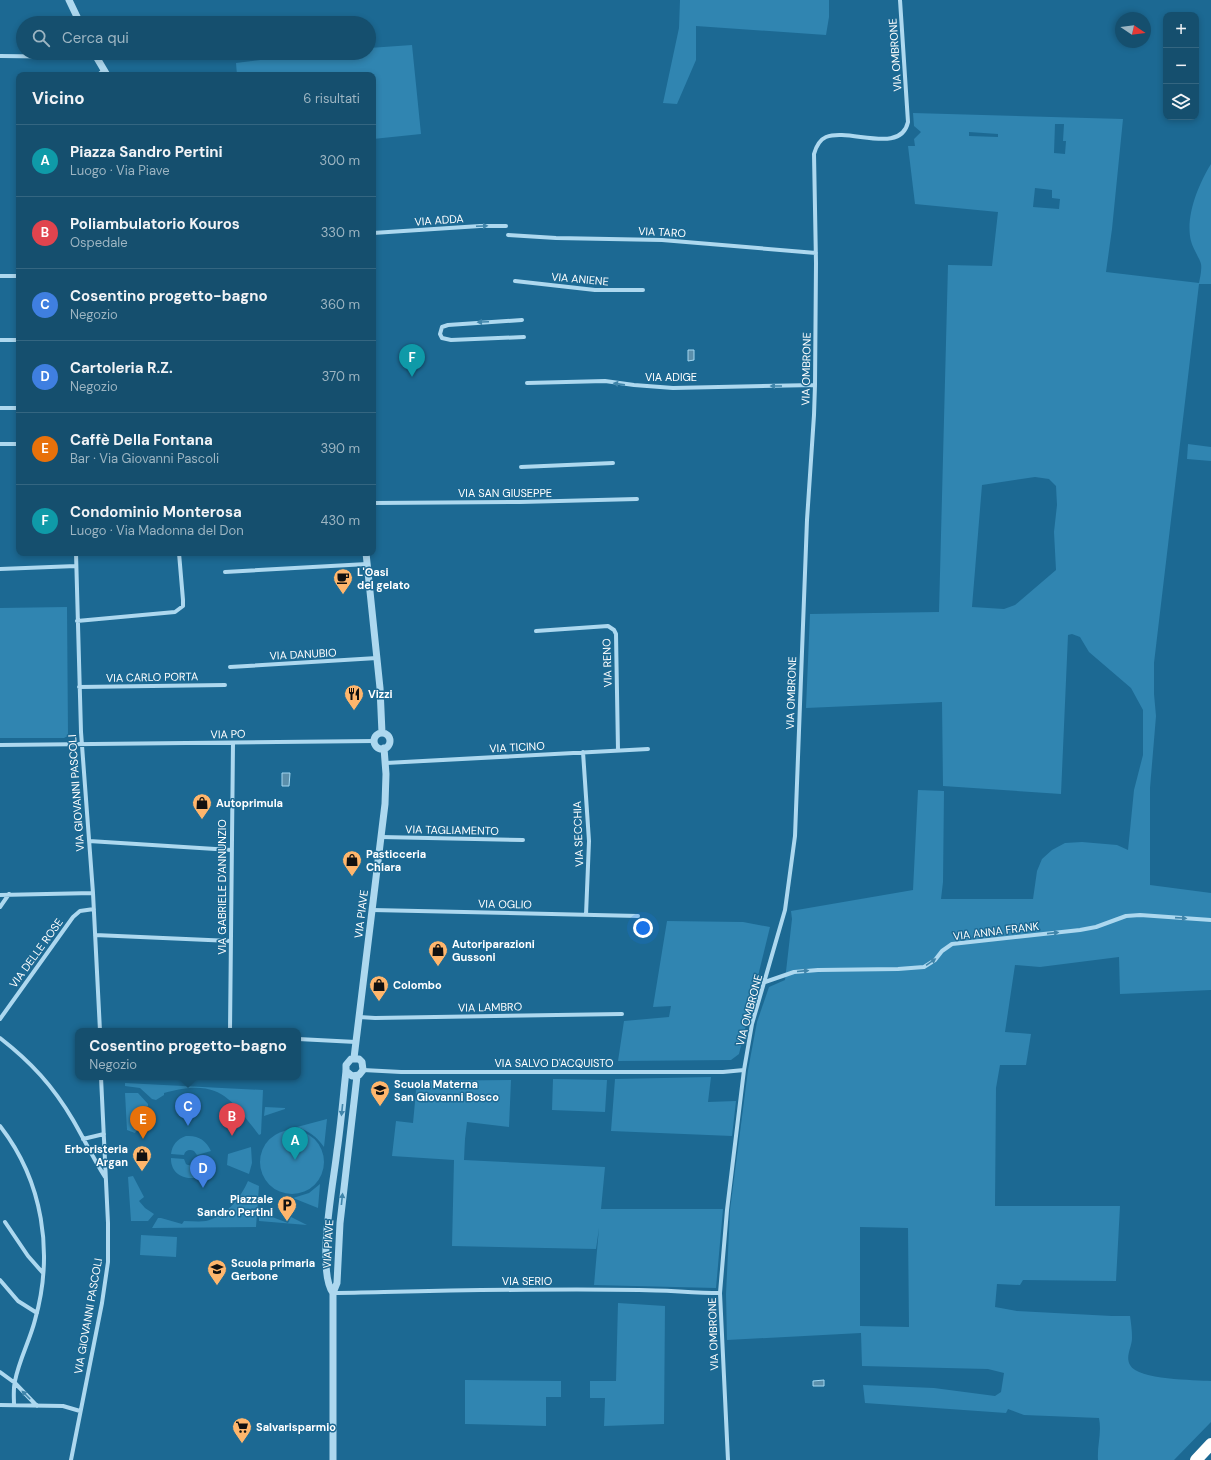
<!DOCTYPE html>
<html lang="it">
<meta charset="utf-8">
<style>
body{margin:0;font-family:"DM Sans",sans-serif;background:#1e5673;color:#f1f3f6}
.controls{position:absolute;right:12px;top:12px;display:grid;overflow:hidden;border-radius:8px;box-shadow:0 2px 6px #0003}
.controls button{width:36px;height:36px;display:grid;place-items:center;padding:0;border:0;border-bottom:1px solid #346681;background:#154f6e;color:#f1f3f6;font:20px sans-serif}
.compass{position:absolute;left:1115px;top:12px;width:36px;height:36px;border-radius:50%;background:#154f6e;box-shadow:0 2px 6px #0003;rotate:103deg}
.you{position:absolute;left:643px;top:928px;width:14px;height:14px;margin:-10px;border:3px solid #fff;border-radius:50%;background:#1a73e8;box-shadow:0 0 0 6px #1a73e833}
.badge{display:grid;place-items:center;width:26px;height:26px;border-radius:50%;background:#d6ab8b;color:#fff;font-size:13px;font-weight:700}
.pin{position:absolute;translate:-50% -33px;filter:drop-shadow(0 1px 2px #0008)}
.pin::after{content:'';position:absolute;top:21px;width:14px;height:12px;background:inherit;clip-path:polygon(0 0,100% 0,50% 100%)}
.popup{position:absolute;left:75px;top:1028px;width:226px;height:52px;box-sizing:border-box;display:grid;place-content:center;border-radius:8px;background:#154f6e;filter:drop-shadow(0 1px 3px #0005);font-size:13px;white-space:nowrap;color:#9db5c2}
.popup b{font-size:15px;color:#f1f3f6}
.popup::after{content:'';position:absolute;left:50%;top:100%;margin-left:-8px;border:8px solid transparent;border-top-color:#154f6e}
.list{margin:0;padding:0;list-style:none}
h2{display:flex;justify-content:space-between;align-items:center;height:52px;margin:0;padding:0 16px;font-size:17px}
h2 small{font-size:13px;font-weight:400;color:#9db5c2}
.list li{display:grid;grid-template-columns:26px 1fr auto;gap:12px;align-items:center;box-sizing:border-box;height:72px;padding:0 16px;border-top:1px solid #346681}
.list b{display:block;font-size:15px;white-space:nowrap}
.list p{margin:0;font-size:13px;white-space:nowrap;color:#9db5c2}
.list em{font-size:13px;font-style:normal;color:#9db5c2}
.icon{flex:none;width:22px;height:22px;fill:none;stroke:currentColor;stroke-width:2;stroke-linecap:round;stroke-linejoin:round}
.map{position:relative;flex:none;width:1211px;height:1460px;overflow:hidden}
.search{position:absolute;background:#154f6e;box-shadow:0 2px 6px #0003;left:16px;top:16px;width:360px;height:44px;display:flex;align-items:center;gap:10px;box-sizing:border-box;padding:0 14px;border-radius:22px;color:#9db5c2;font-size:15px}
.panel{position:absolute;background:#154f6e;box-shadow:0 2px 6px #0003;left:16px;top:72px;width:360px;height:484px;border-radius:8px}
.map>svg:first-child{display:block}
</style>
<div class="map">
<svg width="1211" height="1460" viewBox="0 0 1211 1460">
<rect width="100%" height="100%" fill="#1c6993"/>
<!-- green -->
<path fill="#3085b1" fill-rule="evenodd" d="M680 0H829V17L826 35 696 26V60L677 104 663 103 679 28Z
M412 45 421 134 373 139V75H237L236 63 318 53H369V48Z
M913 113 1123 119 1112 229 1106 272 1199 283C1200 278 1202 270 1201 264 1200 259 1193 249 1191 241 1185 217 1198 185 1211 164V284H1199L1154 663V694L1156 716 1150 788V885L1211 893V990L1120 994 1119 957 1040 967 1015 965 1005 1032 1031 1034 1026 1065H1000L996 1088 995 1206H1120L1116 1281 1023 1280 1020 1285 997 1284 995 1307 1017 1311 1112 1316H1130C1131 1323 1132 1330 1132 1338 1132 1347 1125 1356 1130 1365 1138 1380 1195 1380 1211 1381V1422L1174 1460H1098C1097 1445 1102 1433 1099 1418L1024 1415 1008 1409 1006 1413 865 1403 863 1385 934 1388 995 1396 1001 1392 1004 1373 988 1369 862 1366 861 1333 727 1340 726 1294 730 1210 748 1070 757 1022 769 987 785 980 792 919 791 911 913 890 918 790 944 791 943 882 941 899H1033L1037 871 1042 859 1052 850 1065 843 1082 842 1117 845 1128 850 1134 790 1143 755V710L1131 688 1089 652 1080 637 1072 634 1068 635 1061 794 943 786 942 702 806 708 810 614 939 612 948 265 992 266 998 212 915 204 908 146H915L914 139 921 132 914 126ZM1055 124H1064L1063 141H1066L1065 154 1054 153ZM969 132 998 134V137L969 136ZM1035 188 1052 190V198L1060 199 1059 209 1033 207ZM1035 477 1049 479 1056 486 1057 505 1054 532 1056 570 1015 605 1004 609 972 607 982 485ZM860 1227 908 1228 909 1327 860 1326Z
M1188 444 1211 447V461L1187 459Z
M67 607 68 736 64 738H0V608Z
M667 921 743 922 770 927 739 1054 731 1060 618 1061 624 1021 669 1017 671 1006 653 1007Z
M711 1077 708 1102 736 1101 732 1136 611 1131 615 1079Z
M553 1079 607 1080 605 1112 552 1110Z
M511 1080 509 1127 467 1122 465 1139 464 1160 605 1167 601 1209H723L716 1288 594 1285 599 1228 596 1249 452 1246 454 1160 392 1156 396 1121 413 1123 417 1081Z
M125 1083 263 1090 261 1134 259 1135C229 1096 218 1078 164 1093V1095L156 1100 152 1099 140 1088 125 1086Z
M125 1093H138L148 1104V1106L144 1109 148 1114 135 1133 127 1130Z
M265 1107 285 1108V1109L264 1116Z
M327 1119 324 1147C317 1137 309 1131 297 1127Z
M260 1162a32 32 0 1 1 64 0a32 32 0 1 1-64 0Z
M186 1136C198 1135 206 1140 211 1151L197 1155 194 1151C190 1149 185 1150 184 1155L171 1154C172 1145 177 1139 186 1136Z
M251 1147 252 1163 249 1174 227 1165 228 1154Z
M171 1158 184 1159 186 1164C191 1167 195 1165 198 1160L210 1166C201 1185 170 1181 171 1158Z
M133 1176 144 1197 139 1201 145 1208 154 1214 148 1221H131L128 1177Z
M248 1181 259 1186 256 1227 152 1228 158 1218H161L182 1224 184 1221C191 1221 199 1222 206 1221 226 1216 240 1199 248 1181Z
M320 1184 318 1208 293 1198 309 1193Z
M259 1212 288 1223 291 1217 307 1225 259 1221Z
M141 1235 177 1237 176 1257 140 1255Z
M618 1303 665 1306 664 1424 604 1426 605 1398H590V1381H616Z
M465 1380 561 1381V1397H546V1426L465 1424Z"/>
<!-- water -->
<path fill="#5c8fab" stroke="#a1d6f0" d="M688 350H694V360L688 361Z
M282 773H290L289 786H282Z
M824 1380V1386H813V1381Z"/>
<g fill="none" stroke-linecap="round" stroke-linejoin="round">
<!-- minor -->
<path stroke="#add8ef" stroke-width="4" d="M0 56 84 57 95 55
M98 75 104 70
M373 233 480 226H506
M508 235 556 238 662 240 816 253
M0 276H19
M515 281 595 290H643
M522 320 448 325 442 327 440 334 442 338 451 340 524 337
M0 340H19
M527 383 605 381 634 385 673 388 815 385
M0 408H19
M0 444H19
M521 467 613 463
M373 503 520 502 637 499
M76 553 81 732 93 893 100 1031
M0 569 76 566
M225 572 367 564
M77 621 175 612 183 606V600L179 553
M536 631 608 626 614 630 616 634 618 750
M230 667 377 658
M79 687 225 685
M0 745 374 741
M583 752 589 841 586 915
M386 763 648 749
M381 837 523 840
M89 841 231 850
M0 895 93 893
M0 907 9 894
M372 910 638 916
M95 935 231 941
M765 982 794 972 818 970 898 969 924 967 935 960 942 951 952 944 1080 930 1096 927 1126 916 1140 915 1211 920
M359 1017 375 1018 622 1014
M0 1019 73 917 80 911 94 909
M100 1030 127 1031
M230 1031 233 743
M0 1038C31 1062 53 1086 73 1120 84 1139 93 1158 105 1177
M298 1039 356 1042
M363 1070 401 1072H723L744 1070
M0 1126C43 1181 54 1253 35 1320 30 1340 19 1360 15 1381 13 1389 14 1397 14 1405
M83 1139 104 1134
M5 1222 28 1256 43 1273
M0 1280 18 1301 37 1313
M333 1293C435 1291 537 1288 639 1290 666 1290 693 1293 720 1293
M0 1372 15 1383 37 1406
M0 1405 63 1406 80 1411
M71 1460 102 1303 108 1262V1223L101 1077
M728 1460 720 1293 727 1210 744 1070 752 1024 785 910 795 836 807 520 814 415 815 385 816 263 814 154C816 147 819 140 826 137 850 128 901 155 908 122L900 0"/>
<!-- tertiary -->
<path stroke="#add8ef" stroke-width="7" d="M69 0 80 23
M94 53 107 75
M366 553 380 688 382 733
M374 741a8 8 0 1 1 16 0a8 8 0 1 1-16 0Z
M354 1058 385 804 386 774 384 748
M333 1293C316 1270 334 1180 337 1151 341 1124 343 1098 346 1071V1065L351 1059H359L362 1062 363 1070 359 1075 352 1076 346 1071
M333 1460V1293L337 1283 340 1223 357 1076"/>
<!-- motorway -->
<path stroke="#fff" stroke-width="12" d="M1196 1460 1211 1444"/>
</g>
<!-- one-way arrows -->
<defs><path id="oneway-solid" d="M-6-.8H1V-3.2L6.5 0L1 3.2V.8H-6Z"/></defs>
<g fill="#4085aa">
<use href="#oneway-solid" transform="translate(482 226) rotate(-2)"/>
<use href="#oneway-solid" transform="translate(483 322) rotate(177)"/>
<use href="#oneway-solid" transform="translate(619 384) rotate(-172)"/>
<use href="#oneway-solid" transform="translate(776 386) rotate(180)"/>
<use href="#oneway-solid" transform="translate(1181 918) rotate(4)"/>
<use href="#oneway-solid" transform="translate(1053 933) rotate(-6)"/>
<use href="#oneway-solid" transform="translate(931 962) rotate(-35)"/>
<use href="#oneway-solid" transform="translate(803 971) rotate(-5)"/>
<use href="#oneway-solid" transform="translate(342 1110) rotate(96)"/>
<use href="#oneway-solid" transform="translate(342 1199) rotate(-84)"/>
<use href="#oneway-solid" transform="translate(26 1395) rotate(-135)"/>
</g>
<!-- icons -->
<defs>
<g id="cafe-pin" transform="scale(1)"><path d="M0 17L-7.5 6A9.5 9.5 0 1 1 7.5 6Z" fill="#ffb66c" stroke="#1c6993"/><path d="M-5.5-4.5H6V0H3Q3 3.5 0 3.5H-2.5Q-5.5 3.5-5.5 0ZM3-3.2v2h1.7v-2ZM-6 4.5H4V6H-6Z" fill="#111"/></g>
<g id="restaurant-pin" transform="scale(1)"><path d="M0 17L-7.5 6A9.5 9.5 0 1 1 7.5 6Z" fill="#ffb66c" stroke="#1c6993"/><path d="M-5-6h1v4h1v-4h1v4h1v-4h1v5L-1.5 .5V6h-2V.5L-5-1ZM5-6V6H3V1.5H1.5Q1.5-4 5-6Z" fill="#111"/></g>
<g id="shop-pin" transform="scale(1)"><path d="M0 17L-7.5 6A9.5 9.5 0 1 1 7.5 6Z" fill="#ffb66c" stroke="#1c6993"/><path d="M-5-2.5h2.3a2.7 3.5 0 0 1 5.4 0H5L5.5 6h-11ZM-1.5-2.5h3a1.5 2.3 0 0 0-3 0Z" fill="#111"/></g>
<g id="school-pin" transform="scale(1)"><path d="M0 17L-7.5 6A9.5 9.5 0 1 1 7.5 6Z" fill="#ffb66c" stroke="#1c6993"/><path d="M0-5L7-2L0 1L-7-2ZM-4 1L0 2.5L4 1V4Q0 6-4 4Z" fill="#111"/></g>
<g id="parking-pin" transform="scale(1)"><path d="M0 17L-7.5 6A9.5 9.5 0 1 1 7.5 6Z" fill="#ffb66c" stroke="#1c6993"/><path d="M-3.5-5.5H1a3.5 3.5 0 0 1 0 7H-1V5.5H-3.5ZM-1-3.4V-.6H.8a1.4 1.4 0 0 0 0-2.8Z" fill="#111"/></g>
<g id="supermarket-pin" transform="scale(1)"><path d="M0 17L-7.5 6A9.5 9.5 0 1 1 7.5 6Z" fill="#ffb66c" stroke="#1c6993"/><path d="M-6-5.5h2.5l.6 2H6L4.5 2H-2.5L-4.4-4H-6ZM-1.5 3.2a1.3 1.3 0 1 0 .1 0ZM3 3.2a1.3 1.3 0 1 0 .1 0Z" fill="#111"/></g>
</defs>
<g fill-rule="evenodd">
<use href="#cafe-pin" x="343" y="578"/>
<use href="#restaurant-pin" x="354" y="694"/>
<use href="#shop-pin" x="202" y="803"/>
<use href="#shop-pin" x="352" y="860"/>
<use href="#shop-pin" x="438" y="950"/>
<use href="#shop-pin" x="379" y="985"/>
<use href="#school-pin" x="380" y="1090"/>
<use href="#shop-pin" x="142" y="1155"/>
<use href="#parking-pin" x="287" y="1205"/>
<use href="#school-pin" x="217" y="1269"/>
<use href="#supermarket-pin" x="242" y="1427"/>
</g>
<g text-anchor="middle" stroke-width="3" stroke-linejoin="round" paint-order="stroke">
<!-- street labels -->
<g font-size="11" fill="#fff" stroke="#1c6993">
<text transform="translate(895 55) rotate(-94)" y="4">VIA OMBRONE</text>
<text transform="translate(439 220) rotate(-4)" y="4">VIA ADDA</text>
<text transform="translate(662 232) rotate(3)" y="4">VIA TARO</text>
<text transform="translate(580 279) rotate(5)" y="4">VIA ANIENE</text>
<text transform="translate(806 369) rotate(-89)" y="4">VIA OMBRONE</text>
<text x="671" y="381">VIA ADIGE</text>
<text x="505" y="497">VIA SAN GIUSEPPE</text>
<text transform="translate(303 654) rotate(-3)" y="4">VIA DANUBIO</text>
<text transform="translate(607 663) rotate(-92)" y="4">VIA RENO</text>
<text transform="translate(152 677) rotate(-1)" y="4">VIA CARLO PORTA</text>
<text transform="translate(791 693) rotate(-88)" y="4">VIA OMBRONE</text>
<text transform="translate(228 734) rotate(-1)" y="4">VIA PO</text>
<text transform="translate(517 747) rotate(-3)" y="4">VIA TICINO</text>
<text transform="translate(76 793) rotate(-94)" y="4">VIA GIOVANNI PASCOLI</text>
<text transform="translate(452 830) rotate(1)" y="4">VIA TAGLIAMENTO</text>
<text transform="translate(578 834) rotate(-92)" y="4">VIA SECCHIA</text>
<text transform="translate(222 887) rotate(-90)" y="4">VIA GABRIELE D'ANNUNZIO</text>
<text transform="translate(505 904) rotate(1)" y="4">VIA OGLIO</text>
<text transform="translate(361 914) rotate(-83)" y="4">VIA PIAVE</text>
<text transform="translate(996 931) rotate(-7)" y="4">VIA ANNA FRANK</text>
<text transform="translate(36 953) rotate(-54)" y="4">VIA DELLE ROSE</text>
<text transform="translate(490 1007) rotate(-1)" y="4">VIA LAMBRO</text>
<text transform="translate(749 1010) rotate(-75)" y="4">VIA OMBRONE</text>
<text x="554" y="1067">VIA SALVO D'ACQUISTO</text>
<text transform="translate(328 1244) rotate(-87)" y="4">VIA PIAVE</text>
<text x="527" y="1285">VIA SERIO</text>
<text transform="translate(88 1316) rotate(-80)" y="4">VIA GIOVANNI PASCOLI</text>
<text transform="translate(713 1334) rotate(-92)" y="4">VIA OMBRONE</text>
</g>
<!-- poi labels -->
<g font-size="11" font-weight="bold" fill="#fff" stroke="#1c6993" text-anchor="start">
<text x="357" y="576">L'Oasi<tspan x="357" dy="13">del gelato</tspan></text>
<text x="368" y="698">Vizzi</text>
<text x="216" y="807">Autoprimula</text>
<text x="366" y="858">Pasticceria<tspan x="366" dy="13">Chiara</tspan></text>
<text x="452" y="948">Autoriparazioni<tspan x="452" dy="13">Gussoni</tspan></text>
<text x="393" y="989">Colombo</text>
<text x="394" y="1088">Scuola Materna<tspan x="394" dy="13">San Giovanni Bosco</tspan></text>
<text x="128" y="1153" text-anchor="end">Erboristeria<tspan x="128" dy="13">Argan</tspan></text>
<text x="273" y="1203" text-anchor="end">Piazzale<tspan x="273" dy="13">Sandro Pertini</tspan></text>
<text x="231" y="1267">Scuola primaria<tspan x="231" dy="13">Gerbone</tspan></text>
<text x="256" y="1431">Salvarisparmio</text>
</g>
</g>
</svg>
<div class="controls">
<button>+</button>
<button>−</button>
<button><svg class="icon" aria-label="layers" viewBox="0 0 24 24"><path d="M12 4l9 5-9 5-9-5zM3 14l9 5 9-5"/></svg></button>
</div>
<svg class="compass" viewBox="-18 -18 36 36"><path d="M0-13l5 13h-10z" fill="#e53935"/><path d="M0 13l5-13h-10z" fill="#9db5c2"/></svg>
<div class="you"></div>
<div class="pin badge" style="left:295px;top:1160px;background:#0f9aa8">A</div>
<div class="pin badge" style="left:232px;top:1136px;background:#e0444e">B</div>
<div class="pin badge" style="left:188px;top:1126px;background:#3f7fe0">C</div>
<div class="popup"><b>Cosentino progetto-bagno</b>Negozio</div>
<div class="pin badge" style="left:203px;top:1188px;background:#3f7fe0">D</div>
<div class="pin badge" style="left:143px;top:1139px;background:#e8710a">E</div>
<div class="pin badge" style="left:412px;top:377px;background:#0f9aa8">F</div>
<div class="search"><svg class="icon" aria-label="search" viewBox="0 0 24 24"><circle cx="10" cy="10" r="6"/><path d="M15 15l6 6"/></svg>Cerca qui</div>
<section class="panel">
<h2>Vicino<small>6 risultati</small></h2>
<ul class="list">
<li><span class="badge" style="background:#0f9aa8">A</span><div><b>Piazza Sandro Pertini</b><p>Luogo · Via Piave</p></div><em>300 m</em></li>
<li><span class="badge" style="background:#e0444e">B</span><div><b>Poliambulatorio Kouros</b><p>Ospedale</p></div><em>330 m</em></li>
<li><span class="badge" style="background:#3f7fe0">C</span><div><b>Cosentino progetto-bagno</b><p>Negozio</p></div><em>360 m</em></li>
<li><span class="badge" style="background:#3f7fe0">D</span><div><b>Cartoleria R.Z.</b><p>Negozio</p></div><em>370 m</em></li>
<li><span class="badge" style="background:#e8710a">E</span><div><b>Caffè Della Fontana</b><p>Bar · Via Giovanni Pascoli</p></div><em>390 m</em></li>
<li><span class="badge" style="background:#0f9aa8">F</span><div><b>Condominio Monterosa</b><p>Luogo · Via Madonna del Don</p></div><em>430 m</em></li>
</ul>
</section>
</div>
